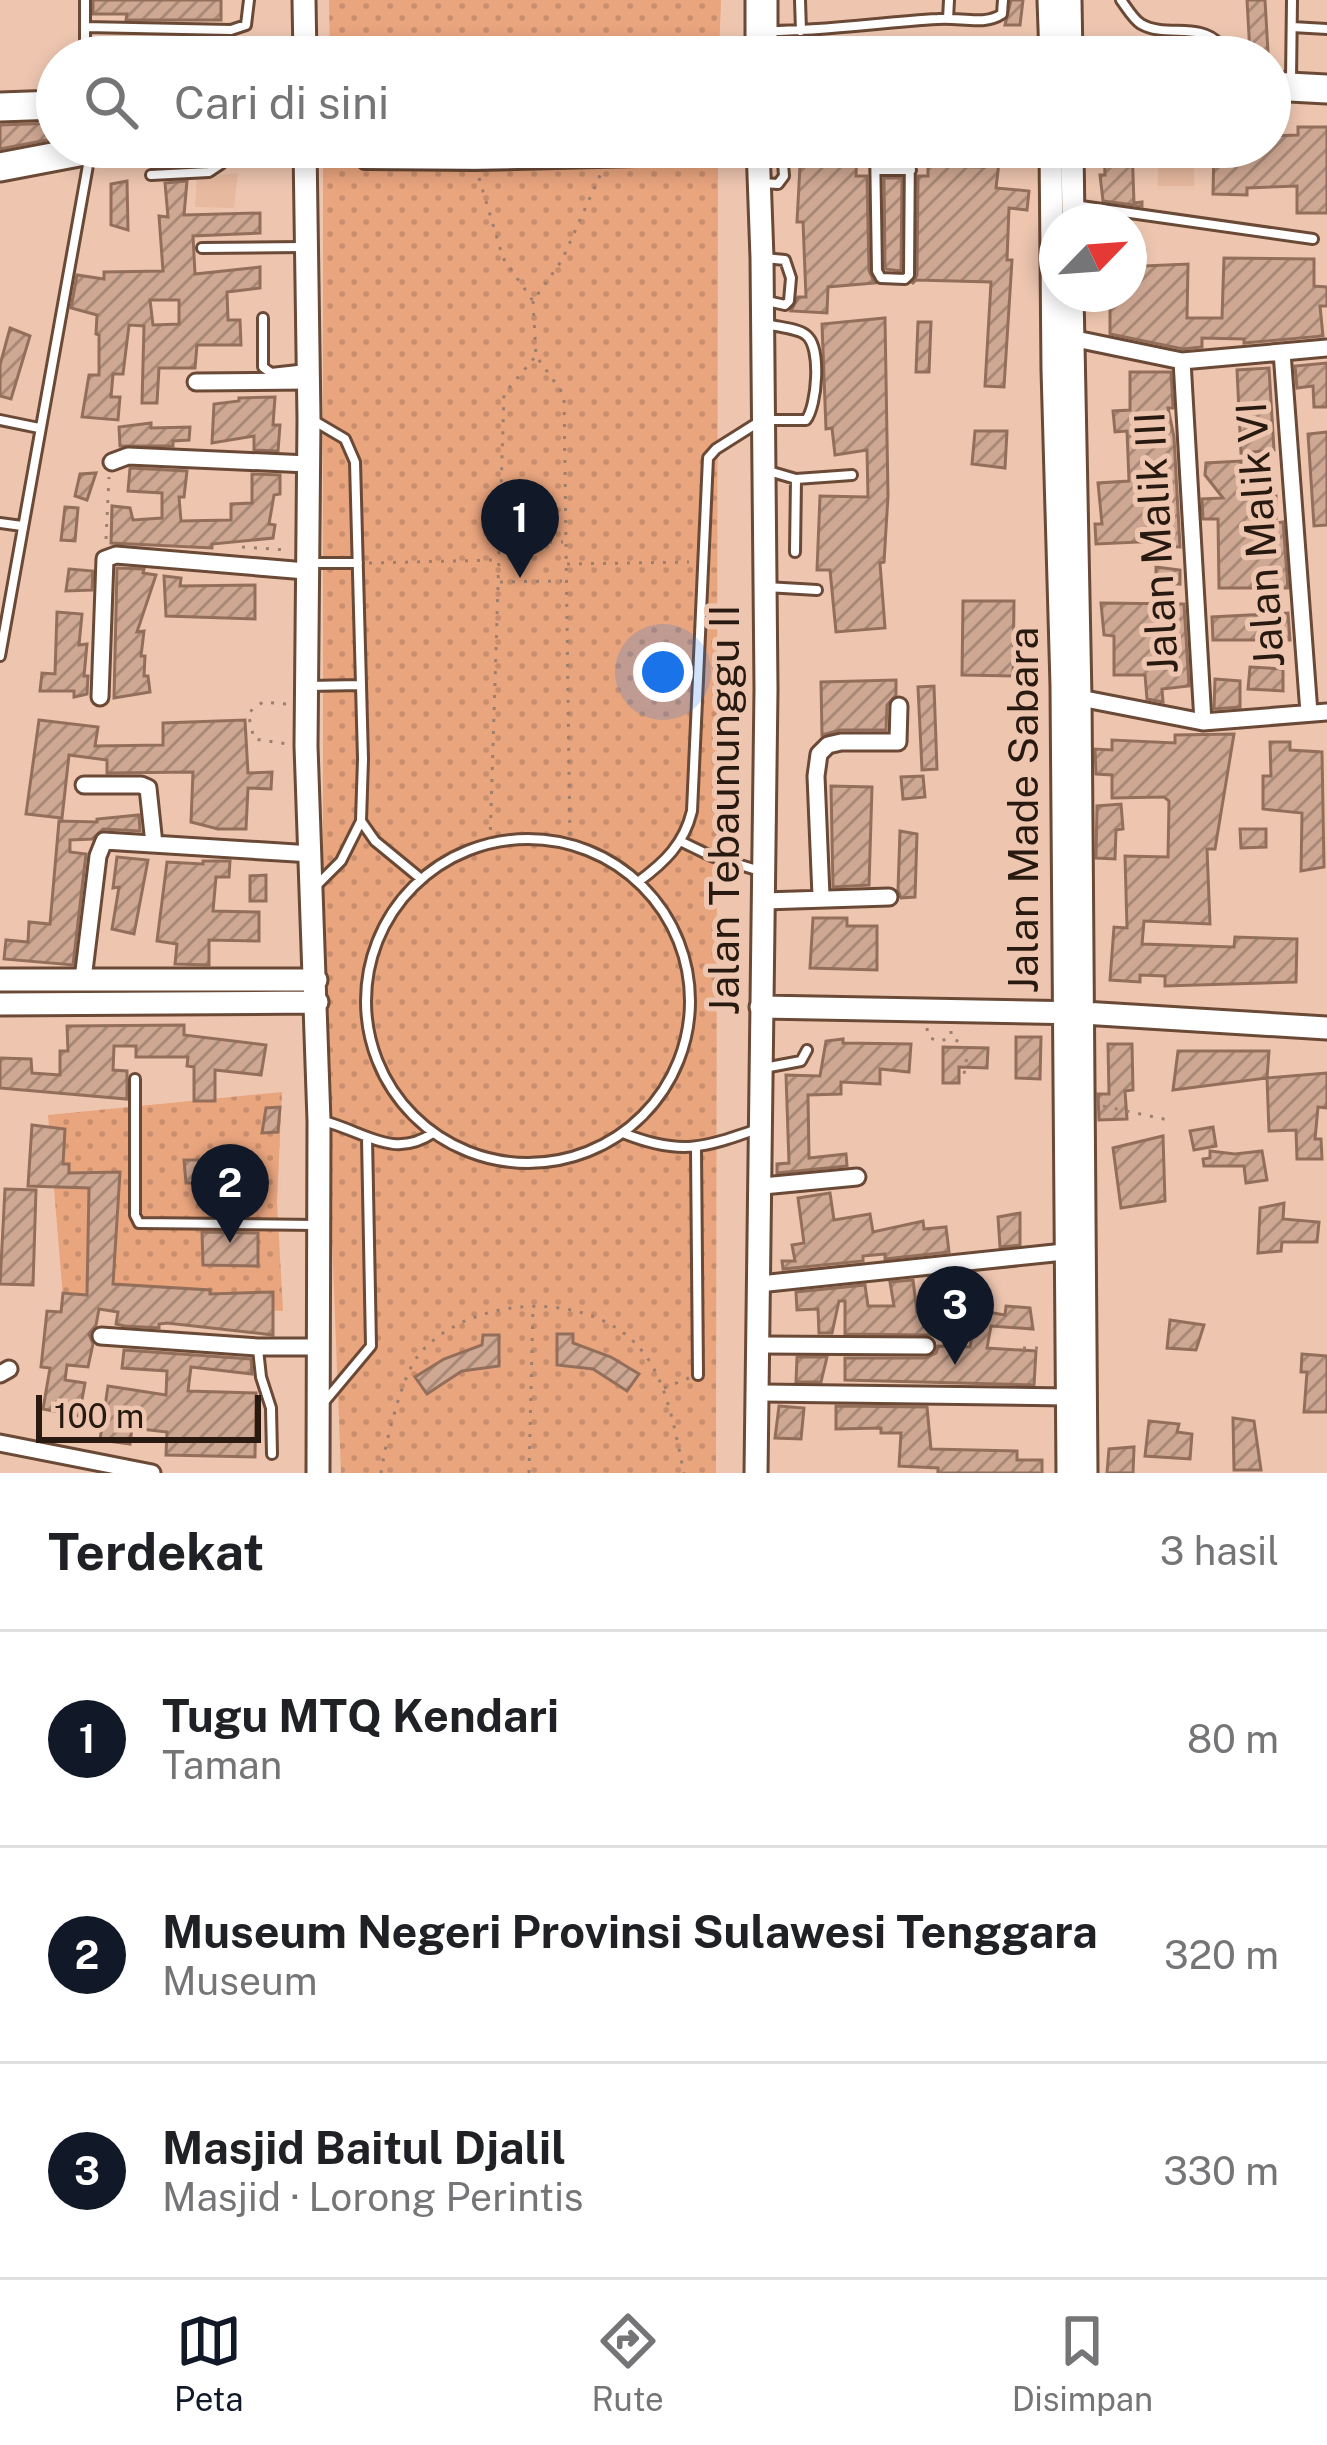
<!DOCTYPE html>
<html lang="id">
<meta charset="utf-8">
<style>
body{margin:0;font-family:"Public Sans",sans-serif;background:#f2f2f2;color:#202124}
.compass{position:absolute;left:1039px;top:204px;width:108px;height:108px;border-radius:50%;background:#fff;box-shadow:0 6px 18px #0003;rotate:65deg}
.scale{position:absolute;left:36px;bottom:30px;width:225px;box-sizing:border-box;padding-left:12px;border:6px solid #281a11;border-top:0;font-size:33px;line-height:42px;white-space:nowrap;color:#281a11;-webkit-text-stroke:9px #eec6b0;paint-order:stroke}
.you{position:absolute;left:663px;top:672px;width:42px;height:42px;margin:-30px;border:9px solid #fff;border-radius:50%;background:#1a73e8;box-shadow:0 0 0 18px #1a73e833}
.badge{display:grid;place-items:center;width:78px;height:78px;border-radius:50%;background:#111827;color:#fff;font-size:39px;font-weight:700}
.pin{position:absolute;translate:-50% -99px;filter:drop-shadow(0 3px 6px #0008)}
.pin::after{content:'';position:absolute;top:63px;width:42px;height:36px;background:inherit;clip-path:polygon(0 0,100% 0,50% 100%)}
.list{margin:0;padding:0;list-style:none}
h2{display:flex;justify-content:space-between;align-items:center;height:156px;margin:0;padding:0 48px;font-size:51px}
h2 small{font-size:39px;font-weight:400;color:#757577}
.list li{display:grid;grid-template-columns:78px 1fr auto;gap:36px;align-items:center;box-sizing:border-box;height:216px;padding:0 48px;border-top:3px solid #e0e0e0}
.list b{display:block;font-size:45px;white-space:nowrap}
.list p{margin:0;font-size:39px;white-space:nowrap;color:#757577}
.list em{font-size:39px;font-style:normal;color:#757577}
.icon{flex:none;width:66px;height:66px;fill:none;stroke:currentColor;stroke-width:2;stroke-linecap:round;stroke-linejoin:round}
.map{position:relative;flex:none;width:1327px;height:1473px;overflow:hidden}
.search{position:absolute;background:#fff;box-shadow:0 6px 18px #0003;left:36px;right:36px;top:36px;height:132px;display:flex;align-items:center;gap:30px;box-sizing:border-box;padding:0 42px;border-radius:66px;color:#757577;font-size:45px}
.sheet{height:804px;background:#fff}
nav{display:flex;justify-content:space-around;align-items:center;box-sizing:border-box;height:168px;border-top:3px solid #e0e0e0;background:#fff;font-size:33px;color:#757577}
nav a{display:grid;justify-items:center;gap:6px}
nav .on{color:#111827}
.map>svg:first-child{display:block}
</style>
<div class="map">
<svg width="1327" height="1473" viewBox="0 0 1327 1473">
<defs>
<pattern id="park-dots" width="8" height="8" patternUnits="userSpaceOnUse" patternTransform="scale(3)"><rect width="8" height="8" fill="#e9a57e"/><path d="M2 2h.1M6 6h.1" fill="none" stroke="#c88d6c" stroke-width="1.8" stroke-linecap="round"/></pattern>
<pattern id="building-hatch" width="6" height="6" patternUnits="userSpaceOnUse" patternTransform="scale(3)"><rect width="6" height="6" fill="#cfa893"/><path d="M-1 1l2-2M0 6l6-6M5 7l2-2" fill="none" stroke="#a88877"/></pattern>
</defs>
<rect width="100%" height="100%" fill="#eec6b0"/>
<!-- built -->
<path fill="#e7b99f" d="M1158 147H1194V186H1158Z
M238 173 234 208 195 207 197 178Z"/>
<!-- park -->
<path fill="url(#park-dots)" d="M329 0H721L719 57H330Z
M333 147H718L716 1473H341L323 1005V152Z
M282 1092 277 1202 283 1311 63 1298 48 1115Z"/>
<!-- building -->
<path fill="url(#building-hatch)" stroke="#936f5b" stroke-width="3" fill-rule="evenodd" d="M93 0H221V20H126L127 14H93Z
M1011 0H1023L1020 25H1005Z
M1247 0H1265L1268 52 1250 53Z
M57 123V138L0 149V125Z
M1298 127H1327V213H1297V186L1247 188V195L1213 194 1214 147H1270V136L1298 135Z
M801 147H857L856 176H867L869 271 875 283 828 287 827 313 791 311 798 297H806L803 222H797Z
M1132 147 1134 203 1142 202V206L1103 201 1100 175H1105L1104 149Z
M986 153 1000 154 996 188 1029 191 1027 210 1009 208 1007 260H1012L1004 387 985 386 991 282 916 280 912 284 917 275 918 176H928V166L984 167Z
M884 178H902L901 271 885 269Z
M127 181 128 230 111 225V184Z
M187 181 184 215 260 213V233L193 236 195 274 260 267V288L227 292 228 320H240L241 345H197L195 368H159L157 403H142L144 326 129 325 123 374H113L111 397H120L118 420 82 417 89 375H99V335L96 334 97 315 71 308 77 275 104 279V272L163 271 159 216 168 217 165 183ZM150 300H179V324L153 325Z
M1129 250H1145L1144 266 1188 264 1187 318H1222L1224 258 1314 259V286L1327 287V306H1320L1323 336 1244 343V339L1202 338V347L1183 349 1110 334V294H1129Z
M885 318 888 496 884 562 880 563 885 628 836 632 830 570H817L820 496 868 497 867 450 835 455 832 428 826 429 822 324Z
M918 322H931L929 372H916Z
M10 328 30 336 11 399 0 396V365Z
M1327 363V407H1314L1313 386 1297 388 1295 366Z
M1269 368 1274 450 1241 453 1237 370Z
M1130 372H1171L1173 408H1168L1174 437 1180 547 1160 546V541L1096 544 1095 524H1102L1098 483 1129 481 1127 431 1115 432 1113 411 1130 410Z
M275 397 273 425H280L278 451 254 450V436L212 443 214 404 239 401V398Z
M151 423V428L190 427 189 440 173 441V446H120L119 427Z
M975 431H1007L1005 468 972 464Z
M1327 432V525L1314 526 1308 434Z
M1241 461V496H1276V523L1283 522 1288 588H1219L1218 519H1203L1202 499 1223 498 1205 475 1206 463Z
M130 468 187 471 184 497H179L181 521 231 520V504L252 503V474L280 475V494L274 495 269 524 275 525 273 538 212 544V548L111 543 112 506 130 508 133 520 162 518V493L128 491Z
M96 473 87 500 75 496 80 474Z
M65 507 78 508 75 541 61 540Z
M1156 567 1180 570V584L1156 582Z
M117 568 144 569 143 573 156 575 137 632 144 631 141 656H145L144 676H148L150 692 114 698Z
M69 569 93 571 92 590 66 591Z
M164 576 181 578 180 586 255 585V619L166 616Z
M963 601H1014L1013 676 962 675Z
M1101 603 1184 604 1189 686 1162 689 1163 702 1147 699 1145 675H1114V636L1104 635Z
M57 612 82 614 79 645 87 644 84 676H88L87 694 74 697V691H40L42 673 55 674Z
M1288 613 1290 640H1213L1212 617Z
M1250 667 1283 669V691L1248 689Z
M1215 679 1240 681V707L1214 709Z
M896 680V695L887 705 886 730H840L822 735 821 682Z
M934 686 937 769 922 770 918 687Z
M39 720 98 727 95 746 163 745V723L245 720 248 773 272 772 271 789 248 788 246 829H218L191 822 193 772 107 773V760L69 755 62 818 26 814Z
M1234 734 1215 849H1207L1210 924 1144 921 1142 944 1234 947 1235 937 1297 939 1296 982 1165 986V976L1140 975V982L1110 980 1114 927 1127 928 1125 856 1168 857 1169 801 1164 797 1112 798V775L1096 774 1095 749 1112 750V740L1175 743V735Z
M1270 742H1290V750L1322 752 1324 867 1301 871 1302 813 1263 809V776H1271Z
M923 776 925 797 903 799 901 777Z
M831 786 872 787 869 885 833 887Z
M1121 804 1123 829 1116 830 1115 859 1096 858 1097 806Z
M139 815 140 831 103 829 92 839 70 840V852L86 854 73 965 4 959 6 940 28 942 29 922 50 924 59 821 97 822V819Z
M1240 829H1266V847L1241 848Z
M900 831 917 834 915 897 901 898 898 890Z
M117 857 148 860 134 934 112 929 119 887 113 888Z
M203 861H230L229 877H216L213 911 259 912V941L209 940V965L175 964 177 944 157 941 167 862 203 864Z
M266 875V901H250V876Z
M813 918H847V926H877V970L810 968Z
M184 1025V1035L266 1045 261 1075 215 1070V1101H194V1067L187 1066 188 1057H136V1046H114L113 1070 127 1071V1099L0 1088V1058L31 1059 32 1073 60 1075V1051H68L67 1026Z
M1016 1037H1041L1040 1079 1016 1078Z
M843 1039V1043L911 1044 909 1072 880 1069V1084L841 1082V1094L808 1095 809 1158 846 1154 847 1166 777 1173V1164L789 1163 786 1075 820 1076 826 1041Z
M1108 1044H1132L1133 1090 1125 1091 1127 1119 1099 1120 1098 1094H1109Z
M943 1047 988 1048 987 1068 959 1067V1083H943Z
M1178 1051H1269L1267 1078 1173 1090Z
M1327 1073V1108L1318 1107 1315 1139H1321L1322 1159H1297L1296 1130 1269 1131 1267 1078Z
M280 1107 278 1132 262 1133 266 1108Z
M32 1125 65 1129 63 1164H69V1173L120 1172 113 1284 210 1290V1294L273 1292V1335L167 1323 159 1324V1328L125 1326 116 1324 118 1312 99 1309 96 1325 89 1334 93 1344 88 1367 67 1365 65 1380 85 1383 79 1416 43 1409 50 1368 41 1367 47 1311 61 1312 63 1293 87 1295 89 1188 28 1186Z
M1213 1127 1216 1146 1194 1150 1190 1131Z
M1163 1136 1165 1201 1121 1208 1113 1148Z
M1210 1151 1235 1154 1262 1151 1267 1180 1246 1183 1244 1166H1204L1203 1159 1210 1158Z
M184 1160H201L204 1183H186Z
M5 1189 36 1190 33 1285 0 1284Z
M830 1193 834 1220 870 1214 873 1232 923 1221 924 1229 946 1227 949 1252 885 1259V1254L863 1256V1261L783 1269 782 1261H795L792 1245 804 1243 798 1198Z
M1284 1203 1283 1219 1319 1222 1317 1242H1282L1281 1251 1258 1253 1260 1208Z
M1020 1213V1245L1000 1247 998 1217Z
M202 1232 258 1233V1266L203 1265Z
M913 1280 917 1312 929 1311 931 1335 845 1334V1301H839L832 1333H819L818 1309 797 1310 796 1292 865 1285 868 1306H894L890 1282Z
M969 1281 970 1304 940 1305 939 1282Z
M1006 1306 1030 1308 1033 1329 991 1326 987 1348 1036 1351 1034 1385 845 1380V1358H926L936 1353 938 1346 970 1347 976 1310 1005 1315Z
M1170 1320 1204 1325 1196 1350 1167 1348Z
M557 1334H573V1343L611 1357 639 1374 627 1391 593 1369 557 1365Z
M483 1335H499V1366L462 1371 427 1394 415 1377 444 1359 482 1345Z
M124 1350 251 1359 252 1374 191 1367 188 1391 256 1393 255 1457 166 1455 167 1432 132 1428 130 1444 100 1440 108 1386 166 1395 167 1371 122 1368Z
M1302 1354 1327 1356V1412H1304L1307 1372H1301Z
M797 1357H827L821 1382H796Z
M779 1406 804 1408 801 1439 775 1438Z
M836 1406 927 1407 931 1449 1017 1451V1460H1042V1473H938V1468L899 1466 901 1433H881V1428L836 1429Z
M1233 1418 1254 1421 1261 1470H1234Z
M1149 1421 1179 1424 1177 1432 1192 1434 1190 1459 1145 1456Z
M1134 1447 1133 1473H1107L1109 1449Z"/>
<g fill="none" stroke-linecap="round" stroke-linejoin="round">
<!-- service casing -->
<g stroke="#6a4936" stroke-width="14">
<path id="service" d="M85 0V57
M800 0 801 31
M1121 0C1127 8 1133 19 1141 24 1165 38 1201 22 1219 44V57
M948 19 949 0
M85 27 231 30 246 25 249 0
M1292 27 1327 29
M770 31C827 31 882 22 938 19 960 17 984 26 1002 14L1003 0
M1291 79 1292 0
M472 147 475 165 677 160
M875 147 877 271 881 278 905 279 909 275 910 147
M364 164 475 165
M876 170H911
M151 175 209 172 221 164 217 147
M762 183 778 184 784 176 783 163
M1074 205 1313 239
M202 248 305 247
M764 258 785 260 791 278 789 301 785 305 767 301
M263 318V367L271 373 307 369
M311 419 345 439 355 462 363 759 361 821 375 841 420 878
M0 420 39 428
M765 470 796 479 852 475
M0 523 22 526
M795 552 796 479
M308 563H358
M766 587 817 590
M0 656 90 154
M308 686 360 685
M366 1001a162 162 0 1 1 324 0a162 162 0 1 1-324 0Z
M680 841 711 856 763 872
M638 882C665 862 684 844 692 811L708 458 716 449 762 420H806C817 406 822 347 806 335 798 328 777 327 767 324
M314 888 341 861 361 821
M764 1068 801 1061 807 1050
M135 1079V1215L139 1223 316 1225
M323 1121C364 1131 393 1160 433 1133
M623 1133C680 1156 704 1148 760 1128
M696 1149 698 1375
M258 1349 261 1377 271 1408 272 1454
M325 1401 371 1346 367 1138"/>
</g>
<!-- minor casing -->
<g stroke="#6a4936" stroke-width="21">
<path id="minor" d="M769 0V57
M754 57V0
M1071 338 1182 361 1327 348
M1282 352 1309 713
M1182 361 1203 722
M196 382 309 381
M112 462 128 456 308 464
M100 697 105 559 116 555 306 571
M1080 698 1203 722 1327 712
M84 785H141L148 788 154 844
M821 896 816 776 819 754 828 745 841 742H898L899 706
M764 901 889 897
M83 979 98 856 104 841 312 854
M763 1186 857 1177
M759 1284 1064 1252
M101 1336 258 1347H316
M758 1345 926 1346
M0 1374 9 1369
M757 1393 1068 1397
M0 1443 152 1473"/>
</g>
<!-- tertiary casing -->
<g stroke="#6a4936" stroke-width="27">
<path id="tertiary" d="M304 0 305 57
M1049 0 1051 57
M1070 0 1071 57
M305 147 309 419 306 746 319 1121 318 1473
M1051 147 1053 370 1062 686 1068 1473
M1072 147 1073 222
M1072 294 1080 698 1086 1473
M0 980H316
M0 1004 317 1002
M761 1007 1083 1013 1327 1028
M756 1473 766 689 762 258 758 147"/>
</g>
<!-- trunk casing -->
<g stroke="#6a4936" stroke-width="33">
<path id="trunk" d="M1270 86 1327 89
M0 107 57 105
M0 167 105 147"/>
</g>
<!-- path -->
<path stroke="#9c7f6e" stroke-width="3" stroke-dasharray="3 9" stroke-linecap="butt" d="M479 178 503 258 533 301 562 260 602 171
M533 301 536 356 564 395 570 844
M106 539 109 477
M501 543 563 542
M242 547 287 550
M369 563 497 560
M567 564 689 562
M500 582 562 581
M1018 626 1015 680 1017 684 1042 685
M286 704 263 702 248 713 254 739 288 744
M490 842 504 394 535 357
M927 1028 928 1036 936 1041 950 1039
M951 1031V1038L962 1043 967 1056 964 1074
M1103 1106 1173 1121
M1023 1348H1047
M664 1388 689 1378
M381 1473C385 1445 402 1372 421 1352 472 1296 584 1289 637 1345 667 1377 675 1431 684 1473
M529 1473 533 1308"/>
<!-- service -->
<use href="#service" stroke="#fff" stroke-width="8"/>
<!-- minor -->
<use href="#minor" stroke="#fff" stroke-width="15"/>
<!-- tertiary -->
<use href="#tertiary" stroke="#fff" stroke-width="21"/>
<!-- trunk -->
<use href="#trunk" stroke="#fff" stroke-width="27"/>
</g>
<g text-anchor="middle" stroke-width="10" stroke-linejoin="round" paint-order="stroke">
<!-- street labels -->
<g font-size="42" fill="#281a11" stroke="#eec6b0">
<text transform="translate(1260 535) rotate(-94)" y="15">Jalan Malik VI</text>
<text transform="translate(1156 543) rotate(-93)" y="15">Jalan Malik III</text>
<text transform="translate(724 810) rotate(-90)" y="15">Jalan Tebaununggu II</text>
<text transform="translate(1023 810) rotate(-90)" y="15">Jalan Made Sabara</text>
</g>
</g>
</svg>
<svg class="compass" viewBox="-18 -18 36 36"><path d="M0-13l5 13h-10z" fill="#e53935"/><path d="M0 13l5-13h-10z" fill="#757577"/></svg>
<div class="scale">100 m</div>
<div class="you"></div>
<div class="pin badge" style="left:520px;top:578px">1</div>
<div class="pin badge" style="left:230px;top:1243px">2</div>
<div class="pin badge" style="left:955px;top:1365px">3</div>
<div class="search"><svg class="icon" aria-label="search" viewBox="0 0 24 24"><circle cx="10" cy="10" r="6"/><path d="M15 15l6 6"/></svg>Cari di sini</div>
</div>
<section class="sheet">
<h2>Terdekat<small>3 hasil</small></h2>
<ul class="list">
<li><span class="badge">1</span><div><b>Tugu MTQ Kendari</b><p>Taman</p></div><em>80 m</em></li>
<li><span class="badge">2</span><div><b>Museum Negeri Provinsi Sulawesi Tenggara</b><p>Museum</p></div><em>320 m</em></li>
<li><span class="badge">3</span><div><b>Masjid Baitul Djalil</b><p>Masjid · Lorong Perintis</p></div><em>330 m</em></li>
</ul>
</section>
<nav>
<a class="on"><svg class="icon" aria-label="map" viewBox="0 0 24 24"><path d="M3 6l6-2 6 2 6-2v14l-6 2-6-2-6 2zM9 4v14M15 6v14"/></svg>Peta</a>
<a><svg class="icon" aria-label="directions" viewBox="0 0 24 24"><path d="M12 3l9 9-9 9-9-9zM9 14v-3h6M13 9l2 2-2 2"/></svg>Rute</a>
<a><svg class="icon" aria-label="saved" viewBox="0 0 24 24"><path d="M7 4h10v16l-5-4-5 4z"/></svg>Disimpan</a>
</nav>
